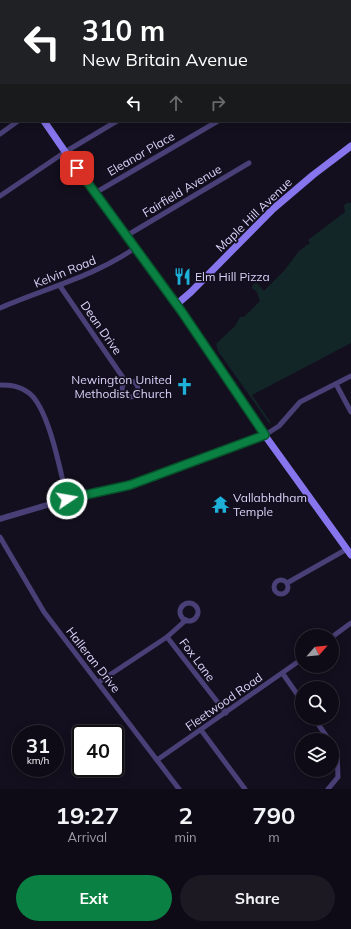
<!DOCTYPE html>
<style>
:root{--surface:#0e0b16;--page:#1c1923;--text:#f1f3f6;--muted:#9b9ba1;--line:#2e2b35;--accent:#0b8043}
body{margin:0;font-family:Mulish,sans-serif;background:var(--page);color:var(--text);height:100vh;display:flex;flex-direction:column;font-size:15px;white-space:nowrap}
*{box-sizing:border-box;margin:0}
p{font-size:13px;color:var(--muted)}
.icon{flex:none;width:22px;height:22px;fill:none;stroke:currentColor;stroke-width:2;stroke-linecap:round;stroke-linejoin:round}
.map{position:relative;height:789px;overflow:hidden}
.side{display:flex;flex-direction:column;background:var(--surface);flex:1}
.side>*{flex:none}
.banner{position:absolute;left:0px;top:0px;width:351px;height:122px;box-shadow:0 2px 10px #0003,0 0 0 1px var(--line);background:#202124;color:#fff;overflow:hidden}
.needle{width:26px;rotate:63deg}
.fabs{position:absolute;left:295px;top:629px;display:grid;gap:8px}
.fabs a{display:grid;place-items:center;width:44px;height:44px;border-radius:50%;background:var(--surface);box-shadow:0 2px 10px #0003,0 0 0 1px var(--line);font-size:20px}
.speed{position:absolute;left:12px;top:725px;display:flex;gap:8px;font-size:20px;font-weight:700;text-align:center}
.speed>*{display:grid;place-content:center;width:52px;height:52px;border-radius:50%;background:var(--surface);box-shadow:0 2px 10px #0003,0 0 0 1px var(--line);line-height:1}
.speed small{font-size:10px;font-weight:400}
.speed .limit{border:2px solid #111;border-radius:6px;background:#fff;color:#111}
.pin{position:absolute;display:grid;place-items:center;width:34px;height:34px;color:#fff;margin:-17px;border-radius:8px;box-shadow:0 2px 6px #0006}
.me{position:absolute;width:44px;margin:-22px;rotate:78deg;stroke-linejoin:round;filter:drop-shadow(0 0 3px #0008)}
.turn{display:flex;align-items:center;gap:14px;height:84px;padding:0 16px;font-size:18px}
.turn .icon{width:52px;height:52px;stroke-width:2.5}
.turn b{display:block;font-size:28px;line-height:34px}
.lanes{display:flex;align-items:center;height:38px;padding:0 16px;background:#0003;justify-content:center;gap:20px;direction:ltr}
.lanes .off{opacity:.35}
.eta{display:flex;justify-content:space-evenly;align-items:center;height:68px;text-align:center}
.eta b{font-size:24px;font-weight:700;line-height:28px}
.button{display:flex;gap:8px;margin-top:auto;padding:8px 16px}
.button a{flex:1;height:46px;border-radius:24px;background:var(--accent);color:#fff;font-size:16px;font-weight:700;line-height:46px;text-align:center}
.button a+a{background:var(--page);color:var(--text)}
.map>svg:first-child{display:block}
</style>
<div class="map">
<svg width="351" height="789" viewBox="0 0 351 789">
<rect width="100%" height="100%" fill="#130f1e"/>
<g fill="#132627">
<polygon points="282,0 351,0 351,55 350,1 281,1"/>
<polygon points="347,203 351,203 351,343 252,395 271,423 269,423 218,351 216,344 235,326 240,317 244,317 260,301 257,292 252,288 253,284 257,283 264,291 284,271 299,251 310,243 308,240 345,212 344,205"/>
</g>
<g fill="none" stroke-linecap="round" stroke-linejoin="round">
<g stroke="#494077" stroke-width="5">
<polyline points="188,0 189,1"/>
<polyline points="12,1 13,0"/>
<polyline points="119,1 121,0"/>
<polyline points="219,1 220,0"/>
<polyline points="0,9 1,8"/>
<polyline points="0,134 18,121"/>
<polyline points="95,193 218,121"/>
<polyline points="0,196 65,152 117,121"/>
<polyline points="126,236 249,163"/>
<polyline points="60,286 126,382"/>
<path d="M0,308c46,-20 93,-31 135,-60"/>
<circle cx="130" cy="389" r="8"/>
<polyline points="336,384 351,412"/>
<path d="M0,385c11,0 20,1 29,8 20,15 32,81 38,106"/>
<polyline points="265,435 279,426 300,402 351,376"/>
<polyline points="0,537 44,612 179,789"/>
<circle cx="281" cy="587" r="7"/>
<polyline points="287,583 347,549"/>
<circle cx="189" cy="612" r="9"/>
<polyline points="167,637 226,713"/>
<polyline points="332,637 351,623"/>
<polyline points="283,674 302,701"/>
<polyline points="99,682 167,637 186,620"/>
<polyline points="314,718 329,740"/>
<polyline points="201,730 245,789"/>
<polyline points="157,760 302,659"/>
<polyline points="328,789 338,777 337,751 332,745"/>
</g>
<polyline stroke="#494077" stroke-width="6" points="0,519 67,499 130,485 265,435"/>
<g stroke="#8675ed" stroke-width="7">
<polyline points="0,58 1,59"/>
<polyline points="44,121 68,156 177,304 261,430 351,555"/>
<polyline points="177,304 191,292 273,209 313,175 351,146"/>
</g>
</g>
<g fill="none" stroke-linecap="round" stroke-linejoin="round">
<defs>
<polyline id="route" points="67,499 130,485 265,435 182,312 77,168"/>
</defs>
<use href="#route" stroke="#07532c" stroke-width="10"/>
<use href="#route" stroke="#0b8043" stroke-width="7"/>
</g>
<defs>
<symbol id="restaurant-bare" viewBox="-9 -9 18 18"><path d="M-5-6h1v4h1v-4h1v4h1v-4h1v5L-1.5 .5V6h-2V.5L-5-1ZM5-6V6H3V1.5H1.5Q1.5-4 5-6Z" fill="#1db1da" stroke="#130f1e" stroke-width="2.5" paint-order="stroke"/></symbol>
<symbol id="church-bare" viewBox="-9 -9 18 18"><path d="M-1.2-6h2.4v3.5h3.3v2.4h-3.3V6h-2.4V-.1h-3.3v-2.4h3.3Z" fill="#1db1da" stroke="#130f1e" stroke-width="2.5" paint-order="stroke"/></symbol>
<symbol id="temple-bare" viewBox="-9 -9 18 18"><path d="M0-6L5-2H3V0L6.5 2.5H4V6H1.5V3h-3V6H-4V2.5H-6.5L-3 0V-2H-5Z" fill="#1db1da" stroke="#130f1e" stroke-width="2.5" paint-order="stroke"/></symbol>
</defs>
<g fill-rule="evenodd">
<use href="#restaurant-bare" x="170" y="264" width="25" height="25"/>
<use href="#church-bare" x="172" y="374" width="25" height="25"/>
<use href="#temple-bare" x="208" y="492" width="25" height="25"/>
</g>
<g text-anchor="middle" stroke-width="3.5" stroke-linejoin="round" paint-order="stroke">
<g font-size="12" fill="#dbd2f9" stroke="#130f1e">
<text transform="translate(141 154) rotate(-30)" y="4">Eleanor Place</text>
<text transform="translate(182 191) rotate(-31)" y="4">Fairfield Avenue</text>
<text transform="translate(254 215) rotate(-44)" y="4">Maple Hill Avenue</text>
<text transform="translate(65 272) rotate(-22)" y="4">Kelvin Road</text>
<text transform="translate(101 328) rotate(55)" y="4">Dean Drive</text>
<text transform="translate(93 660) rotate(52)" y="4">Halleran Drive</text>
<text transform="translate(197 660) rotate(53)" y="4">Fox Lane</text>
<text transform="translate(224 702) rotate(-35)" y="4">Fleetwood Road</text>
</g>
<g font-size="12" fill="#dbd2f9" stroke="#130f1e" text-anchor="start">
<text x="195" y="281">Elm Hill Pizza</text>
<text x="172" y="384" text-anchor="end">Newington United<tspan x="172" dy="14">Methodist Church</tspan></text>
<text x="233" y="502">Vallabhdham<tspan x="233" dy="14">Temple</tspan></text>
</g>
</g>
</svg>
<div class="fabs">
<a><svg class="needle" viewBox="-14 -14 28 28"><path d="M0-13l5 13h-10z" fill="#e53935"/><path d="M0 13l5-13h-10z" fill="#9b9ba1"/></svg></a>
<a><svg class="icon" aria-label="search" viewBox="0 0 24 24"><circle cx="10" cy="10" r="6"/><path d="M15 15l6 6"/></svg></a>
<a><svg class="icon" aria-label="layers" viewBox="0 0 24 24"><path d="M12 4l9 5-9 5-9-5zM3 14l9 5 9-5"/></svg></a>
</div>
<div class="speed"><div>31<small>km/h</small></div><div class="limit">40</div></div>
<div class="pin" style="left:77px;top:168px;background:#d93025"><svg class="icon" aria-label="arrive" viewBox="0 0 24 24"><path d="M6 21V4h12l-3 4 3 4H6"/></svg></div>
<svg class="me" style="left:67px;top:499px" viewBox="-20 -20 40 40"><circle r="17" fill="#0b8043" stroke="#fff" stroke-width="3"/><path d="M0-11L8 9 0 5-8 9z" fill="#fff"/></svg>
<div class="banner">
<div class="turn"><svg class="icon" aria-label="left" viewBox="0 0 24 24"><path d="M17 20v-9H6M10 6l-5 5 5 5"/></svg><div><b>310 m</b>New Britain Avenue</div></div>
<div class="lanes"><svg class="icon" aria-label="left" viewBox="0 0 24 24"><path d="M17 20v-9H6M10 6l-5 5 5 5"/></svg><svg class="icon off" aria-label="ahead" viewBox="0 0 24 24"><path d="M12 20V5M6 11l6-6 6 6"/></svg><svg class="icon off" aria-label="right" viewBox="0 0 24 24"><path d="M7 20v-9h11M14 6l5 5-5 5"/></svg></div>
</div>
</div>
<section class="side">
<div class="eta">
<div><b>19:27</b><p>Arrival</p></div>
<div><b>2</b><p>min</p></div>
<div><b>790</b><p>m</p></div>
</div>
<div class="button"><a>Exit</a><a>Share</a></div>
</section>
